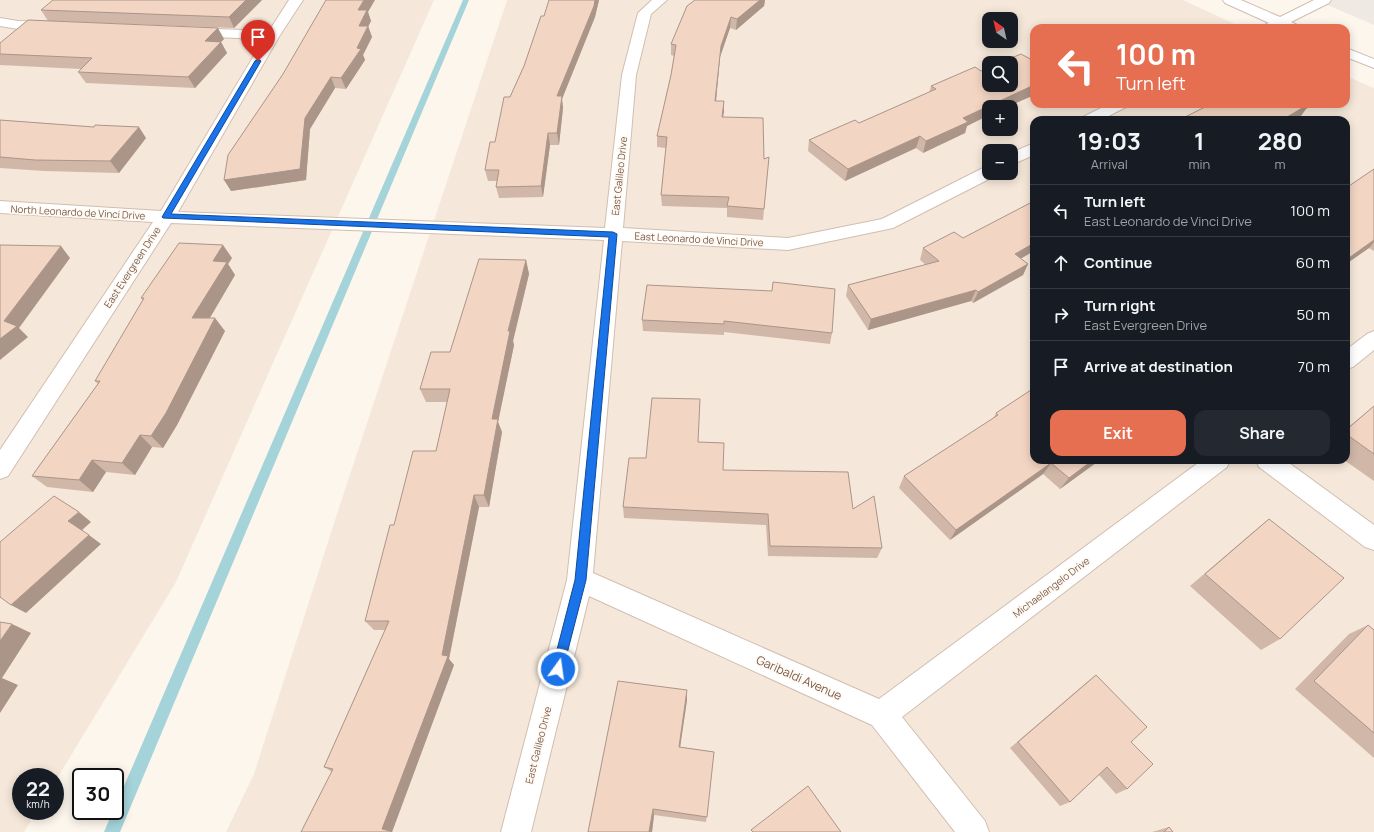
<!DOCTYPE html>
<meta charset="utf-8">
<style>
:root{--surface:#171b24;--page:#242831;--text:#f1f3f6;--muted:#9ea1a6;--line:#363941;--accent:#e76f51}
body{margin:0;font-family:Manrope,sans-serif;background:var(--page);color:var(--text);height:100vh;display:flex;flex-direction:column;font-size:15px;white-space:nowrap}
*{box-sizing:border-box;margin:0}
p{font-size:13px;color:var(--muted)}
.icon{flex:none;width:22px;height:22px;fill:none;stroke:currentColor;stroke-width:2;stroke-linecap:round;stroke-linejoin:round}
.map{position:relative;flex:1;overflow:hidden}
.details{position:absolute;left:1030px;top:116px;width:320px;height:348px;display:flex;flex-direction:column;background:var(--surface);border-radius:12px;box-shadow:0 2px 10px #0003}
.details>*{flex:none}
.top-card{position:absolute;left:1030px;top:24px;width:320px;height:84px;border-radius:12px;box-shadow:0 2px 10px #0003;background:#e76f51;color:#fff;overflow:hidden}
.needle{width:26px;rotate:326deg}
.tools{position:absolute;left:982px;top:12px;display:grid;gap:8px}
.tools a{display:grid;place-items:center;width:36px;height:36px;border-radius:8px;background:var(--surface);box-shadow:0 2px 10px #0003;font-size:20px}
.speed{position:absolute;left:12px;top:768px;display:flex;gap:8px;font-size:20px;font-weight:700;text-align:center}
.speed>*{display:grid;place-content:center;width:52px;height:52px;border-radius:50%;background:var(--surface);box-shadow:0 2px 10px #0003;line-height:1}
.speed small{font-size:10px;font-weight:400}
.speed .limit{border:2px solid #111;border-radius:6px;background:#fff;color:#111}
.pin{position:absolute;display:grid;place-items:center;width:34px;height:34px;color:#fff;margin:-41px -17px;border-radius:50% 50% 50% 0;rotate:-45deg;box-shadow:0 0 4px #0007}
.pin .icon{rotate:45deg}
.me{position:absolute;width:44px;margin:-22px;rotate:14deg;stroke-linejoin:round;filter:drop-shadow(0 0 3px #0008)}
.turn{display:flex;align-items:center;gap:14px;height:84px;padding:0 20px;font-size:18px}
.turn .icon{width:52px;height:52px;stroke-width:2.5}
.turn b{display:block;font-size:28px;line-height:34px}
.eta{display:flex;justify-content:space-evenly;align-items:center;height:68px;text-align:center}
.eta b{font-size:24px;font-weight:700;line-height:28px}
.action{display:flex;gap:8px;margin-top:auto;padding:8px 20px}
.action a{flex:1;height:46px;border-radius:12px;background:var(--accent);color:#fff;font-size:16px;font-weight:700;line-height:46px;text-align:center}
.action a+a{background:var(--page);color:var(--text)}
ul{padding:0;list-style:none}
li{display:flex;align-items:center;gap:12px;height:52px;padding:0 20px;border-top:1px solid var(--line)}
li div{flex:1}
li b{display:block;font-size:15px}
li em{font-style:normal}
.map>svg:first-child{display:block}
</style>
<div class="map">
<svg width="1374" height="832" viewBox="0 0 1374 832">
<rect width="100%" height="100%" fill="#fdf6ec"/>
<g fill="#f5e8da" fill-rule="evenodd">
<polygon points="0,0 434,0 176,582 55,782 55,777 21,777 21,811 37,811 24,832 0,832"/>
<path d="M507,0h676l60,28h-209v76h312v-28l28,12v744h-1148l28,-58 81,-254zM989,19h22v22h-22zM989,63h22v22h-22zM989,107h22v22h-22zM1034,120h312v340h-312zM989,151h22v22h-22z"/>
</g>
<polygon fill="#efe9e4" points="1316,0 1374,0 1374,25"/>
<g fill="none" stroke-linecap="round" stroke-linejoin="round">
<polygon fill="#a5d3da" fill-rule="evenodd" points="463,0 469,0 120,832 104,832 113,811 115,811 115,807"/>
<defs>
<g id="minor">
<polygon points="289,0 303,0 280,35 178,212 605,228 622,75 638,13 652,0 667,0 651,14 636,75 623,228 788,238 882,219 983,168 989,167 989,173 997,173 995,176 893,228 788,250 622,241 593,573 879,699 1202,460 1230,460 1227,467 902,717 985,821 989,832 955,832 872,725 589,596 531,832 501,832 567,580 604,240 171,223 8,476 0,479 0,450 153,222 0,213 0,201 161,211 264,39 190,36 185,35 183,32 185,29 190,28 269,31"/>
<polygon points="1223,0 1241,0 1280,17 1314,0 1331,0 1329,3 1291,22 1297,25 1299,28 1265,28 1266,24 1269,23 1225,3"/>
<polygon points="0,18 18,21 52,22 57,23 59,26 57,29 52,30 18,29 0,26"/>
<polygon points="1346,48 1374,59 1374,68 1346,57"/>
<polygon points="1109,104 1129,104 1126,107 1101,120 1081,120 1083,117"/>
<polygon points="1034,143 1034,155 1011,165 1011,153"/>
<polygon points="1374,331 1374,350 1353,367 1346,369 1346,350 1367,334"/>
<polygon points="1256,460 1285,460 1374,525 1374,550 1365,547 1259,467"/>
</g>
</defs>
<use href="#minor" stroke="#d1beb0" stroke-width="2"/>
<use href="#minor" fill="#fff" fill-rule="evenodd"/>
</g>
<g fill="#d1b7a8">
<polygon points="262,0 234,28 48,21 41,10"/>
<polygon points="549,0 599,0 595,17 562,99 563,108 559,145 550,145 543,197 499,198 496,187 497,181 488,181 485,170 495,142 510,97 524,66 544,16"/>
<polygon points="695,0 765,0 764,6 736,30 730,28 720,57 716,101 724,101 723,117 764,159 769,157 763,220 727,217 727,208 662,206 661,195 666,148 657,147 657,136 671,75 674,56 671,55 671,44"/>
<polygon points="368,12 371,21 368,26 372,37 363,55 365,60 346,89 335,88 310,129 306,180 231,191"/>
<polygon points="224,39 221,42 227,53 195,88 86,83 78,72 81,69 0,65 0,43"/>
<polygon points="1034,61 1034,95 1007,107 989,107 989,115 967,126 965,133 923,153 916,148 845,181 808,151 809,140 859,123 929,93 931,86 981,71"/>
<polygon points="0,120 146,138 119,173 44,171 0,168"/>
<polygon points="1374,169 1374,251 1369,248 1346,264 1346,188"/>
<polygon points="963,238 1021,259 1028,264 1023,275 973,303 971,301 868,330 846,296 848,285 926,265 920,260 923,248"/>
<polygon points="232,258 228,264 235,275 210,318 225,331 177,425 163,448 152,447 135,475 106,472 93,492 47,487 32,476 98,384 95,381 143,301 141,298"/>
<polygon points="526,260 529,274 513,341 514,345 498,422 502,432 489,507 479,507 449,659 454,665 392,832 301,832 332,772 324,767 385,630 374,630 365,621 394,525 436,451 447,402 426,402 420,389 450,352"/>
<polygon points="647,285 832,333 830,344 724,332 724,335 643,331 642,320"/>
<polygon points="1374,406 1374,481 1344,460 1346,460 1346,429"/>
<polygon points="996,413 1100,460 1060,489 1043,474 950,540 899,488 904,476 993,419"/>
<polygon points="698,442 723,470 853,509 882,548 877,558 768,556 766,525 624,518 623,507 646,458"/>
<polygon points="1269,519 1280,639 1261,650 1190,586 1253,532"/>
<polygon points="1368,625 1374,630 1374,758 1295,689 1349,634"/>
<polygon points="1096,675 1131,742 1127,789 1116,794 1099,775 1070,802 1060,806 1010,748 1087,682"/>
<polygon points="687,690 687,700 680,747 714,752 706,822 654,815 652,832 588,832"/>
<polygon points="1169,827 1173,832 1152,832"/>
</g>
<g fill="#aa9588">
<polygon points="246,0 262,0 234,28 229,17"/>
<polygon points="364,0 375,0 368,12 371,21 363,37 359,26 358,10"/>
<polygon points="595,0 599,0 595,17 562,99 563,108 559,145 557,133 557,96"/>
<polygon points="755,0 765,0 764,6 736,30 737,19"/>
<polygon points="731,17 730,28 720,57 715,112 715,101 721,46"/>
<polygon points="368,26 372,37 363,55 365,60 346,89 341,78"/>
<polygon points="218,28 224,39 211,52 205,41"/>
<polygon points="221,42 227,53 195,88 188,77"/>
<polygon points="331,77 335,88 310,129 306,180 231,191 224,180 305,118"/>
<polygon points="1034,85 1034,95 1007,107 989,107 989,115 967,126 965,133 923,153 926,141 963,118"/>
<polygon points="724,101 724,112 721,128 722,117"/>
<polygon points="1305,104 1315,104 1306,109 1301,116 1294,120 1282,120"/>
<polygon points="139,127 146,138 119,173 110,161"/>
<polygon points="548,133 550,145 543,197 541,186"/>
<polygon points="920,136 916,148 845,181 848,169"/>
<polygon points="1374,240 1374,242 1369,248 1346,264 1346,260"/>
<polygon points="1034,243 1034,251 1010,265 1015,254"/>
<polygon points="223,245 232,258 228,264 235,275 202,331 192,318 213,261"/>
<polygon points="61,246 70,258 19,328 28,337 0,360 0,339 4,321"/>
<polygon points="526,260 529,274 513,341 514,345 498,422 502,432 489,507 484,495 492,419 508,331"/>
<polygon points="1028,264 1023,275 973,303 978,292"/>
<polygon points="976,290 971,301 868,330 871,319"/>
<polygon points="215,318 225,331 177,425 163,448 151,436"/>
<polygon points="140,435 152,447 135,475 122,463"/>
<polygon points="92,460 106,472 93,492 79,480"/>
<polygon points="1093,460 1100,460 1060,489 1069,478"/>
<polygon points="1051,463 1043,474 950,540 956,530"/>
<polygon points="474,495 479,507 449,659 454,665 392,832 389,832 382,829 442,655"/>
<polygon points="79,512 91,522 81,531 68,521"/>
<polygon points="89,535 101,544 26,613 11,605"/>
<polygon points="12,624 31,633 2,678 18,685 0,713 0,641"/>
<polygon points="687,690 687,700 679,755 679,747"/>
<polygon points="653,809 654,815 652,832 649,832"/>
</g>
<g fill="#f3d5c3" stroke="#aa9588">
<polygon points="53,0 246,0 229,17 41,10"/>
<polygon points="326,0 364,0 358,10 367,10 359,26 368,26 357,48 361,49 341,78 331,77 305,118 300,169 224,180 228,155 283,74"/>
<polygon points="549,0 595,0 594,6 557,96 562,96 557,133 548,133 541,186 496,187 499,170 485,170 490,142 495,142 504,97 510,97 524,66 541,16 544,16"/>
<polygon points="695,0 760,0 737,19 731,17 721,46 715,101 724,101 722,117 763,118 764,159 769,157 764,209 727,206 729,197 661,195 667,137 657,136 671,75 676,45 671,44 687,6"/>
<polygon points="28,20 218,28 205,41 221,42 188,77 78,72 92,58 0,54 0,43"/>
<polygon points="1021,54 1034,61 1034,85 963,118 968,122 926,141 920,136 848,169 809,140 855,120 859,123 936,89 931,86 975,67 981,71 989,67 989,85 1011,85 1011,63 999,63"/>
<polygon points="1211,104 1214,105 1217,104 1309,104 1282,120 1179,120"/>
<polygon points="0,120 94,127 95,125 139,127 110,161 35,160 0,157"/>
<polygon points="1374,169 1374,240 1346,260 1346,188"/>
<polygon points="1034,201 1034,243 1015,254 1028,264 978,292 976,290 871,319 848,285 939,261 923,248 954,232 963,238"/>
<polygon points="179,243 223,245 213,261 227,262 192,318 215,318 166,413 151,436 140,435 122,463 92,460 79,480 32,476 100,381 95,381 144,298 141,298"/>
<polygon points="0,245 61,246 4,321 17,326 0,339"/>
<polygon points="479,259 526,260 508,331 510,331 492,419 498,419 484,495 474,495 442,655 448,656 382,829 390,831 390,832 301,832 333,769 324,767 389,621 365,621 390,525 394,525 413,451 436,451 450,389 420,389 431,352 450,352"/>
<polygon points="773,282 835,289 832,333 724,321 724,324 642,320 647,285 772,291"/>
<polygon points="1034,388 1034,460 1093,460 1069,478 1051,463 956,530 904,476 998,415 996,413"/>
<polygon points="652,398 700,399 698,442 724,443 723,470 848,472 853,509 874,496 882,548 770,546 768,514 623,507 629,458 646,458"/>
<polygon points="1374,406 1374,454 1346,434 1346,430"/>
<polygon points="54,496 79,512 68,521 89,535 11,605 0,597 0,542"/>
<polygon points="1269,519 1344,578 1280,639 1205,574"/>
<polygon points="0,622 12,624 0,641"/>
<polygon points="1368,625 1374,630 1374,733 1314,681"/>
<polygon points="1096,675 1147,727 1131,742 1153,764 1127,789 1107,767 1070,802 1018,742"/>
<polygon points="618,681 687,690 679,747 714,752 707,817 653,809 649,832 588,832"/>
<polygon points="808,786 841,832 753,832 751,830"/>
<polygon points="1169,827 1173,832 1164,832"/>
</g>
<polygon fill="#1a73e8" stroke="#114b97" points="258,59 261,61 171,214 613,232 617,234 586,580 562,673 558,675 554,673 552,669 575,580 609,237 163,218 162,217 255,61"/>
<g text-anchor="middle" stroke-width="3.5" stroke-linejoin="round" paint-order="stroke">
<g font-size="10" fill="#7a5c4d" stroke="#fffaf3">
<text transform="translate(619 176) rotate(-84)" y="4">East Galileo Drive</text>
<text transform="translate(78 212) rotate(3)" y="4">North Leonardo de Vinci Drive</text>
<text transform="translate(699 239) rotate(3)" y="4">East Leonardo de Vinci Drive</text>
<text transform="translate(132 267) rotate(-57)" y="4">East Evergreen Drive</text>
<text transform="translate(1051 587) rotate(-37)" y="4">Michaelangelo Drive</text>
<text transform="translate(538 745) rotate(-76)" y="4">East Galileo Drive</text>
</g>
<g font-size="12" fill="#7a5c4d" stroke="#fffaf3">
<text transform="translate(799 678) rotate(24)" y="4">Garibaldi Avenue</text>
</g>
</g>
</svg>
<div class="tools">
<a><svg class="needle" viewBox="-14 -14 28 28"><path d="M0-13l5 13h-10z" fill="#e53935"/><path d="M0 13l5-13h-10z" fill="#9ea1a6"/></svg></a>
<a><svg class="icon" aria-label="search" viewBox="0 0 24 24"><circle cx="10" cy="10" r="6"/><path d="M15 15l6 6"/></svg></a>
<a>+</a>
<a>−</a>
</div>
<div class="speed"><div>22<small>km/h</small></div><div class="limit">30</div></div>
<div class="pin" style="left:258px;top:61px;background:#d93025"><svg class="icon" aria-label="arrive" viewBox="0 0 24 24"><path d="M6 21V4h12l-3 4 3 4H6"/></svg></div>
<svg class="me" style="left:558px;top:669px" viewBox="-20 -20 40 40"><circle r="17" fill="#1a73e8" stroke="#fff" stroke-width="3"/><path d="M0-11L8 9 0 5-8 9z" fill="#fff"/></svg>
<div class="top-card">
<div class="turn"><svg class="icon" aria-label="left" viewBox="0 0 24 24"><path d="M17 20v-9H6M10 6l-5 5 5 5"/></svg><div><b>100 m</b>Turn left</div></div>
</div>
<section class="details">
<div class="eta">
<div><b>19:03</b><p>Arrival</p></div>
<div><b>1</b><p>min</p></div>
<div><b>280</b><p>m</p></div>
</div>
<ul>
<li><svg class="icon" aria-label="left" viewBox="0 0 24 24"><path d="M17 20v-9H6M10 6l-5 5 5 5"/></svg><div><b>Turn left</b><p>East Leonardo de Vinci Drive</p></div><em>100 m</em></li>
<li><svg class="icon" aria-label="ahead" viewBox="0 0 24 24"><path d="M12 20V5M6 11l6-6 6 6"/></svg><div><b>Continue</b></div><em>60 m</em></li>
<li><svg class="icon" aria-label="right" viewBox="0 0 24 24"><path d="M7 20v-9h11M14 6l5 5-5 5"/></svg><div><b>Turn right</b><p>East Evergreen Drive</p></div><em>50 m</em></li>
<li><svg class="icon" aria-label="arrive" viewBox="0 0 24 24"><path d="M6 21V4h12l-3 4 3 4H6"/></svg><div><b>Arrive at destination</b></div><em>70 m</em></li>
</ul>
<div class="action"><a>Exit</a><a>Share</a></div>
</section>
</div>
